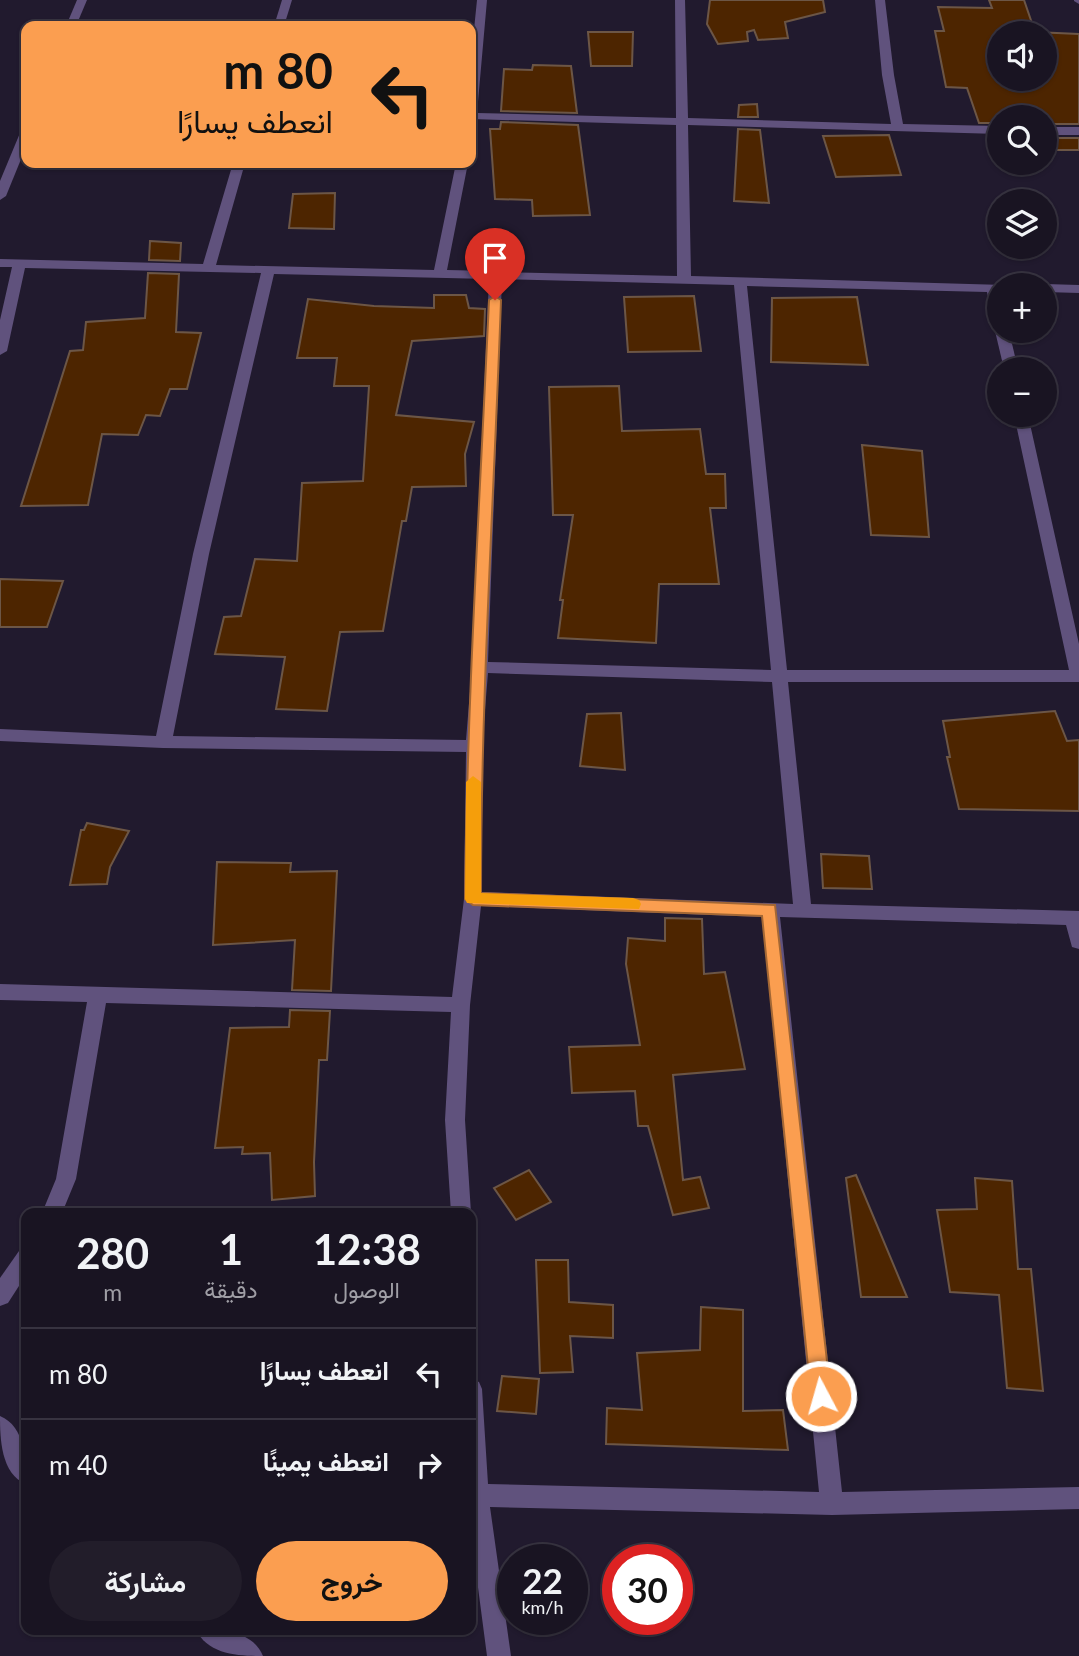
<!DOCTYPE html>
<html lang="ar">
<meta charset="utf-8">
<style>
:root{--surface:#191422;--page:#221d2a;--text:#f1f3f6;--muted:#9f9ea5;--line:#373340;--accent:#fb9e50}
body{margin:0;font-family:Lato,Vazirmatn,sans-serif;background:var(--page);color:var(--text);direction:rtl;height:100vh;display:flex;flex-direction:column;font-size:26px;white-space:nowrap}
*{box-sizing:border-box;margin:0}
p{font-size:23px;color:var(--muted)}
.icon{flex:none;width:38px;height:38px;fill:none;stroke:currentColor;stroke-width:2;stroke-linecap:round;stroke-linejoin:round}
.map{position:relative;flex:1;overflow:hidden;direction:ltr}
.panel{position:absolute;left:21px;top:1208px;width:455px;height:427px;display:flex;flex-direction:column;background:var(--surface);border-radius:14px;box-shadow:0 2px 5px #0004,0 0 0 2px var(--line);direction:rtl}
.panel>*{flex:none}
.hud{position:absolute;left:21px;top:21px;width:455px;height:147px;border-radius:14px;box-shadow:0 2px 5px #0004,0 0 0 2px var(--line);direction:rtl;background:#fb9e50;color:#111;overflow:hidden}
.tools{position:absolute;left:987px;top:21px;display:grid;gap:14px}
.tools a{display:grid;place-items:center;width:70px;height:70px;border-radius:50%;background:var(--surface);box-shadow:0 2px 5px #0004,0 0 0 2px var(--line);font-size:35px}
.speed{position:absolute;left:497px;top:1544px;display:flex;gap:14px;font-size:35px;font-weight:700;text-align:center}
.speed>*{display:grid;place-content:center;width:91px;height:91px;border-radius:50%;background:var(--surface);box-shadow:0 2px 5px #0004,0 0 0 2px var(--line);line-height:1}
.speed small{font-size:18px;font-weight:400}
.speed .limit{border:10px solid #d22;background:#fff;color:#111}
.pin{position:absolute;display:grid;place-items:center;width:60px;height:60px;color:#fff;margin:-72px -30px;border-radius:50% 50% 50% 0;rotate:-45deg;box-shadow:0 0 7px #0007}
.pin .icon{rotate:45deg}
.me{position:absolute;width:77px;margin:-38px;rotate:354deg;stroke-linejoin:round;filter:drop-shadow(0 0 5px #0008)}
.turn{display:flex;align-items:center;gap:24px;height:147px;padding:0 28px;font-size:32px}
.turn .icon{width:91px;height:91px;stroke-width:2.5}
.turn b{display:block;font-size:49px;line-height:60px}
.eta{display:flex;justify-content:space-evenly;align-items:center;height:119px;text-align:center}
.eta b{font-size:42px;font-weight:700;line-height:49px}
.action{display:flex;gap:14px;margin-top:auto;padding:14px 28px}
.action a{flex:1;height:80px;border-radius:42px;background:var(--accent);color:#111;font-size:28px;font-weight:700;line-height:80px;text-align:center}
.action a+a{background:var(--page);color:var(--text)}
ul{padding:0;list-style:none}
li{display:flex;align-items:center;gap:21px;height:91px;padding:0 28px;border-top:2px solid var(--line)}
li div{flex:1}
li b{display:block;font-size:26px}
li em{font-style:normal}
.map>svg:first-child{display:block}
</style>
<div class="map">
<svg width="1079" height="1656" viewBox="0 0 1079 1656">
<rect width="100%" height="100%" fill="#211a2e"/>
<g fill="#4d2500" stroke="#6c5646" stroke-width="2" fill-rule="evenodd">
<polygon points="710,0 823,0 825,12 785,22 788,38 758,40 754,30 747,32 748,41 718,44 707,24"/>
<path d="M989,0h35l11,32 44,2v90h-34v-7h-46v6h-20l-12,-35 -21,-1 -11,-56h9l-6,-24 54,1zM999,33h46v46h-46z"/>
<polygon points="588,32 633,32 632,66 591,66"/>
<polygon points="533,65 571,66 577,113 501,111 504,69 532,70"/>
<polygon points="757,104 758,117 738,117 739,105"/>
<polygon points="501,122 578,125 590,215 533,216 532,200 495,199 490,129 500,129"/>
<polygon points="738,129 760,130 769,203 734,201"/>
<polygon points="889,135 901,175 836,177 823,136"/>
<rect x="1045" y="138" width="34" height="12"/>
<polygon points="335,193 334,229 289,228 293,194"/>
<polygon points="150,241 181,243 180,261 149,260"/>
<polygon points="148,273 179,274 176,332 201,333 187,389 170,389 160,416 146,415 138,435 102,434 88,505 21,506 70,351 83,350 86,322 145,318"/>
<polygon points="434,295 466,295 469,308 485,309 484,336 412,341 396,415 474,422 465,454 466,486 412,487 406,521 402,521 383,631 340,632 327,711 276,709 285,657 215,654 224,617 241,616 255,559 297,561 302,483 363,481 369,386 334,386 337,358 297,358 308,299 374,306 434,308"/>
<polygon points="694,296 701,351 628,352 624,297"/>
<polygon points="857,297 868,365 771,362 772,298"/>
<polygon points="619,386 622,431 700,429 706,474 725,474 726,508 710,508 719,584 659,584 656,643 558,638 563,600 560,600 573,515 553,515 549,387"/>
<polygon points="862,445 922,451 929,537 871,535"/>
<polygon points="0,579 63,581 47,627 0,627"/>
<polygon points="1055,711 1067,741 1079,740 1079,811 959,809 947,757 950,757 943,721"/>
<polygon points="621,713 625,770 580,766 587,714"/>
<polygon points="87,823 129,831 110,867 107,884 70,885 81,830 84,830"/>
<polygon points="821,854 869,856 872,889 823,888"/>
<polygon points="217,862 291,863 290,872 337,871 331,991 292,990 295,940 213,945"/>
<polygon points="665,918 702,919 704,974 725,972 745,1069 673,1075 683,1180 700,1177 709,1208 673,1215 648,1126 638,1126 635,1091 572,1093 569,1047 640,1045 626,964 628,938 665,941"/>
<polygon points="290,1010 330,1011 327,1060 319,1060 314,1162 315,1196 272,1200 270,1153 242,1154 243,1147 215,1148 230,1028 289,1027"/>
<polygon points="529,1170 551,1202 516,1220 494,1188"/>
<polygon points="856,1175 907,1297 861,1297 846,1178"/>
<polygon points="975,1178 1012,1181 1018,1269 1031,1269 1043,1391 1007,1388 999,1295 950,1292 937,1210 977,1209"/>
<polygon points="536,1260 568,1260 569,1302 613,1305 613,1338 570,1336 573,1372 540,1373"/>
<polygon points="701,1307 743,1310 743,1411 783,1410 788,1450 606,1444 607,1408 642,1410 637,1353 700,1350"/>
<polygon points="502,1376 539,1379 536,1414 497,1411"/>
</g>
<g fill="none" stroke-linecap="round" stroke-linejoin="round">
<g fill="#60527d" fill-rule="evenodd">
<polygon points="77,0 87,0 76,26 66,26"/>
<polygon points="282,0 292,0 284,26 274,26"/>
<path d="M477,0h10l-10,113 199,5 -1,-118h10l3,118 203,6 -9,-49 -7,-75h10l9,75 9,49 96,2v8l-311,-9 3,151 313,9h-5v36l-7,-4 -5,-25 -240,-6 40,384h282l-55,-255h14l51,229v38h-291l23,222 268,7v38l-7,-2 -6,-22 -286,-8 62,575 237,-5v22l-247,6 -342,-8 21,149h-24l-16,-122v-155l8,3 3,7 6,95 331,8 -57,-575 -281,-11 -11,99 -5,115 6,93v1l-20,-1 -6,-93 6,-108 -345,-9 -30,176 -14,34h-20l14,-34 31,-177 -87,-2v-16l452,13 12,-98 2,-147 -303,-4 -163,-7v-12l156,7 37,-182 68,-281 -236,-5 -18,83 -7,4v-35l12,-53h-12v-8l203,5 30,-101h12l-29,102 218,5 22,-107h12l-21,107 44,1 5,-2 6,3 175,4 -1,-151 -205,-6v-60zM274,274l215,5 -17,388 -6,73 -293,-4 36,-182zM502,279l232,6 37,385 -283,-8zM488,673l284,9 21,222 -311,-12v-146z"/>
<polygon points="1079,0 1079,4 1074,1 1074,0"/>
<rect x="1045" y="127" width="34" height="8"/>
<polygon points="26,129 26,147 6,196 0,200 0,181 20,133"/>
<polygon points="1045,284 1079,285 1079,293 1045,292 1045,285 1040,285"/>
<polygon points="997,328 1009,331 1018,369 1004,369 995,331"/>
<polygon points="26,1249 26,1275 8,1303 0,1306 0,1278 19,1251"/>
<path d="M0,1416c25,10 27,46 26,68 -25,-10 -26,-45 -26,-68z"/>
<path d="M196,1629c24,0 56,1 67,27 -24,0 -56,-1 -67,-27z"/>
</g>
</g>
<path fill="#fb9e50" stroke="#a36734" stroke-width="2" d="M495,296l6,4c-7,197 -20,395 -20,593l294,12 56,491 -3,7 -7,2 -7,-2 -3,-7 -49,-480 -289,-11 -8,-6c2,-200 15,-400 24,-599z"/>
<polygon fill="#f59e0b" points="473,776 481,782 481,893 633,898 639,900 641,904 639,909 467,903 465,899 466,782"/>
</svg>
<div class="tools">
<a><svg class="icon" aria-label="sound" viewBox="0 0 24 24"><path d="M4 9h4l5-4v14l-5-4H4zM17 9q2 3 0 6"/></svg></a>
<a><svg class="icon" aria-label="search" viewBox="0 0 24 24"><circle cx="10" cy="10" r="6"/><path d="M15 15l6 6"/></svg></a>
<a><svg class="icon" aria-label="layers" viewBox="0 0 24 24"><path d="M12 4l9 5-9 5-9-5zM3 14l9 5 9-5"/></svg></a>
<a>+</a>
<a>−</a>
</div>
<div class="speed"><div>22<small>km/h</small></div><div class="limit">30</div></div>
<div class="pin" style="left:495px;top:300px;background:#d93025"><svg class="icon" aria-label="arrive" viewBox="0 0 24 24"><path d="M6 21V4h12l-3 4 3 4H6"/></svg></div>
<svg class="me" style="left:821px;top:1396px" viewBox="-20 -20 40 40"><circle r="17" fill="#fb9e50" stroke="#fff" stroke-width="3"/><path d="M0-11L8 9 0 5-8 9z" fill="#fff"/></svg>
<div class="hud">
<div class="turn"><svg class="icon" aria-label="left" viewBox="0 0 24 24"><path d="M17 20v-9H6M10 6l-5 5 5 5"/></svg><div><b>80 m</b>انعطف يسارًا</div></div>
</div>
<section class="panel">
<div class="eta">
<div><b>12:38</b><p>الوصول</p></div>
<div><b>1</b><p>دقيقة</p></div>
<div><b>280</b><p>m</p></div>
</div>
<ul>
<li><svg class="icon" aria-label="left" viewBox="0 0 24 24"><path d="M17 20v-9H6M10 6l-5 5 5 5"/></svg><div><b>انعطف يسارًا</b></div><em>80 m</em></li>
<li><svg class="icon" aria-label="right" viewBox="0 0 24 24"><path d="M7 20v-9h11M14 6l5 5-5 5"/></svg><div><b>انعطف يمينًا</b></div><em>40 m</em></li>
</ul>
<div class="action"><a>خروج</a><a>مشاركة</a></div>
</section>
</div>
